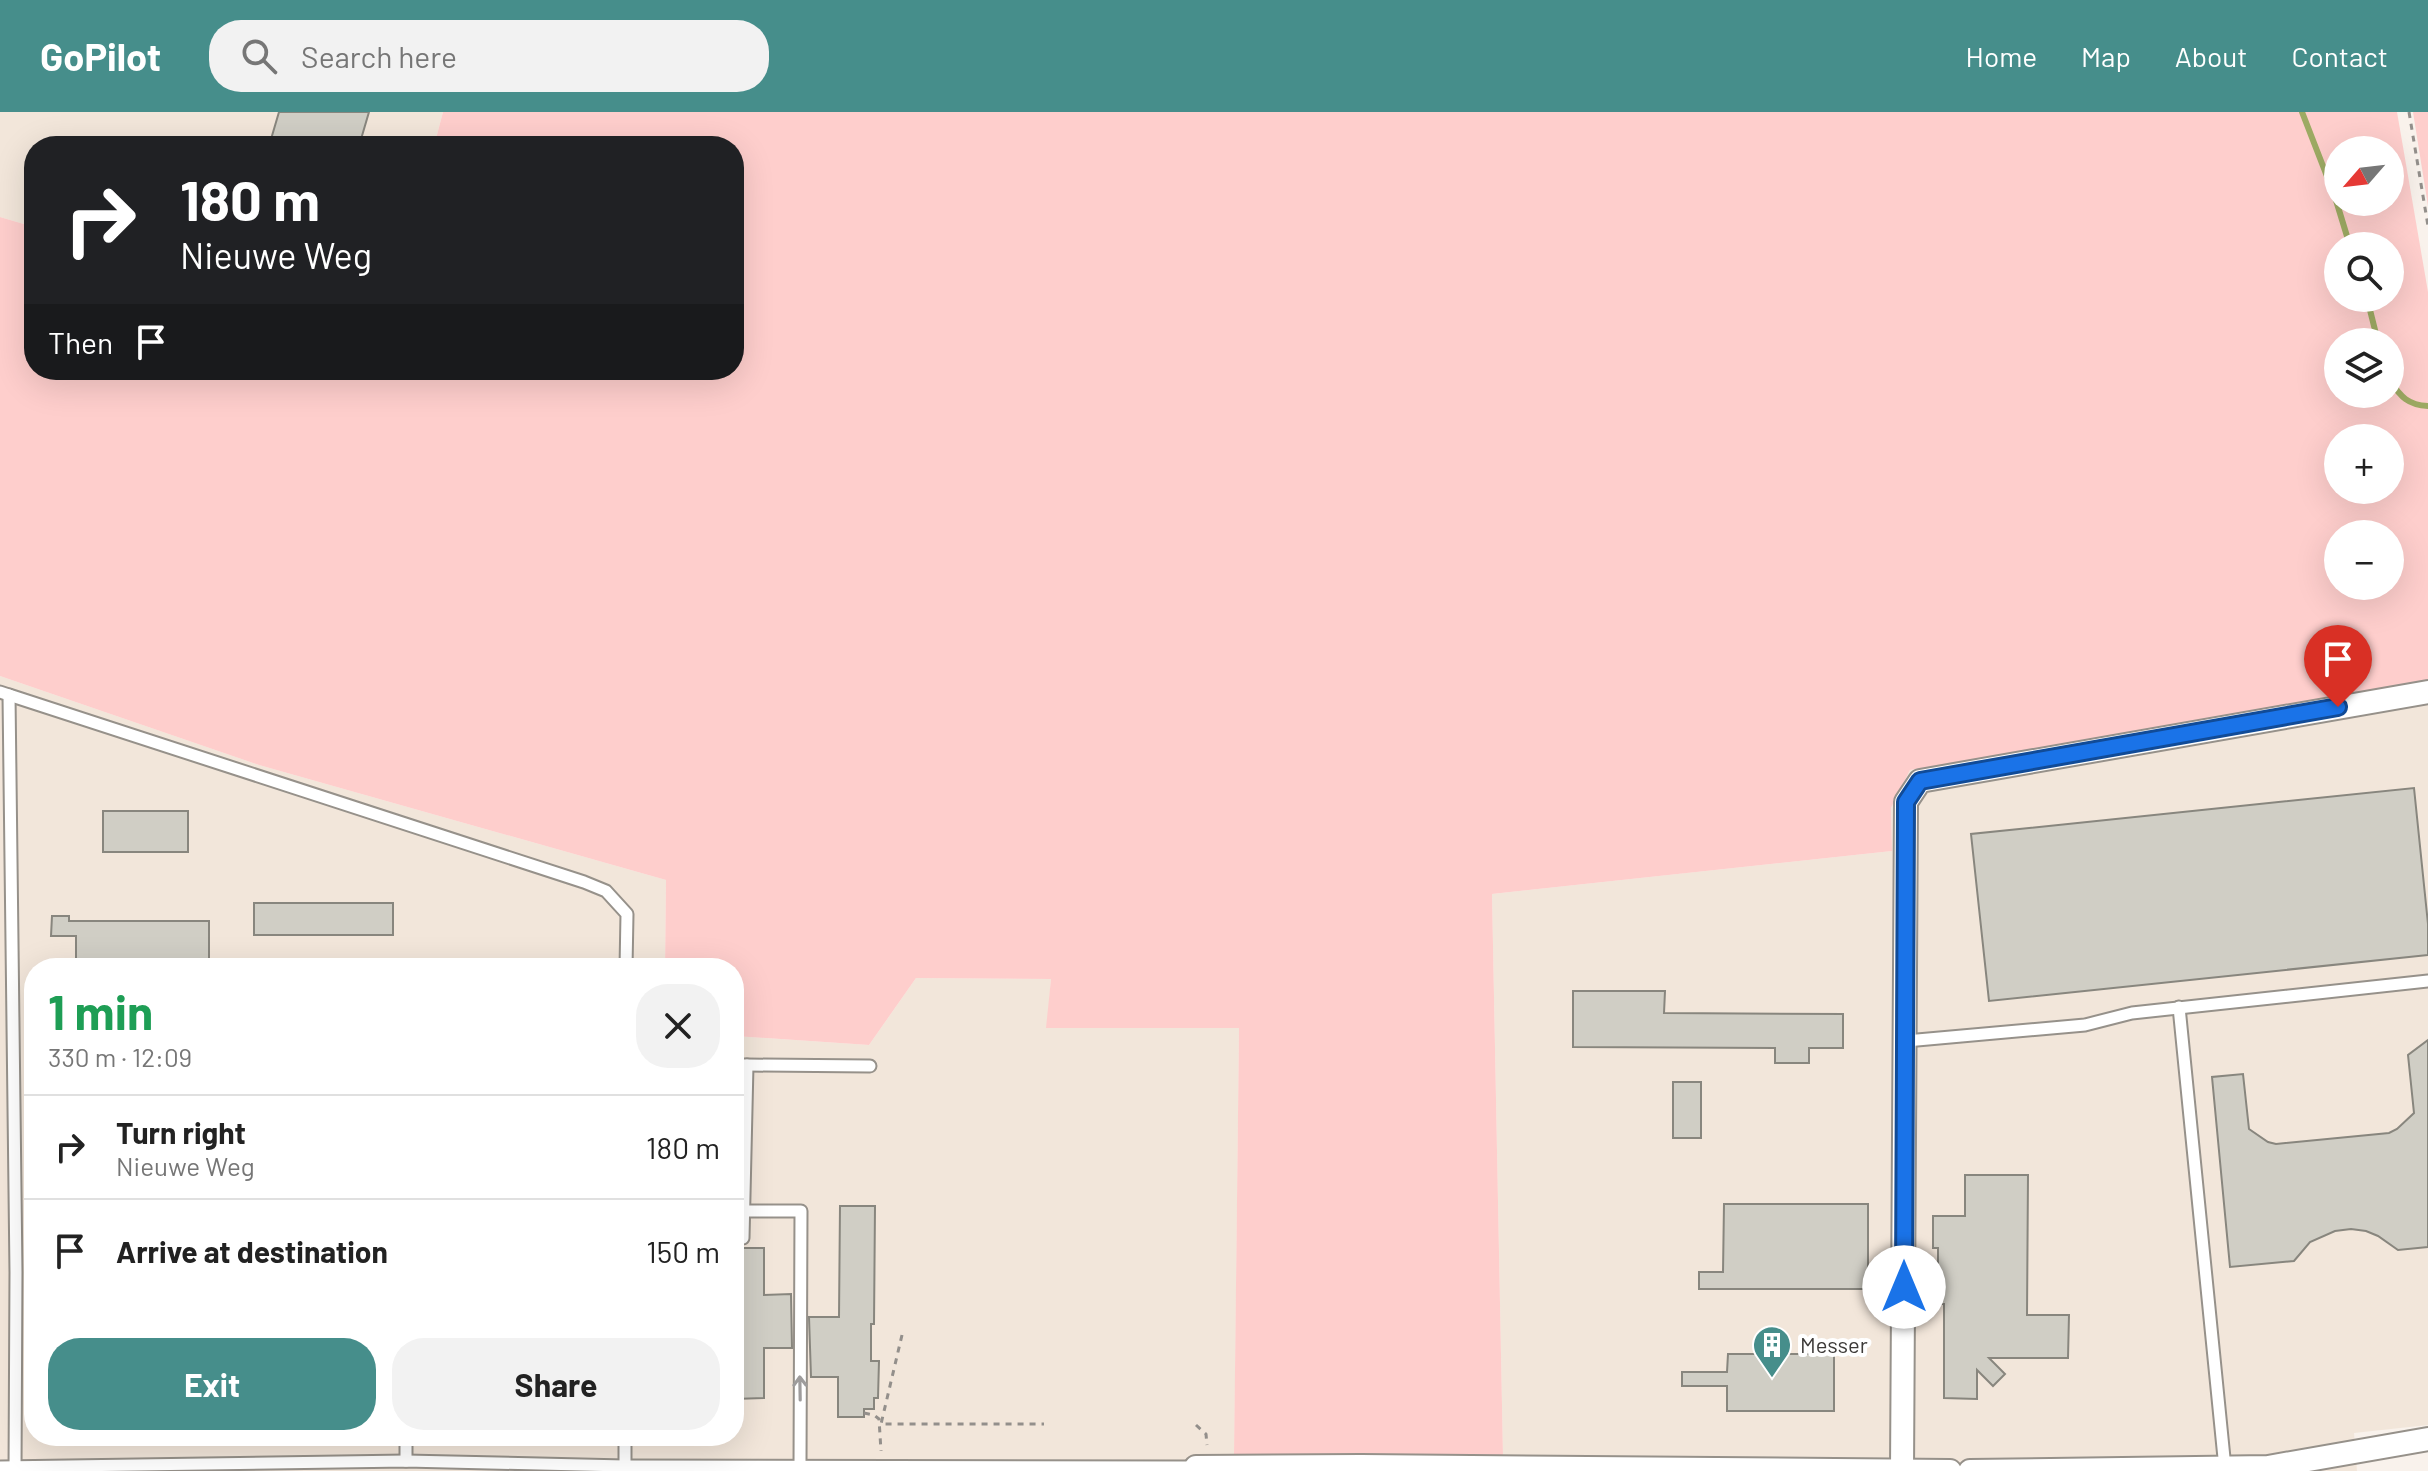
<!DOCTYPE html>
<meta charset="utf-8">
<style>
:root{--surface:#fff;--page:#f2f2f2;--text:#222;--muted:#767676;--line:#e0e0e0;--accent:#468e8b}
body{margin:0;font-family:Barlow,sans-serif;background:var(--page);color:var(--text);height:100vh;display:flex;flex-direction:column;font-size:30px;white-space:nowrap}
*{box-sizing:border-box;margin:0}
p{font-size:26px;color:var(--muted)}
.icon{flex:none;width:44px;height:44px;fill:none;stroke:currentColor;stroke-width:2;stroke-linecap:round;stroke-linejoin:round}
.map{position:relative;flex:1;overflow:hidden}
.sheet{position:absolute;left:24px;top:846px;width:720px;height:488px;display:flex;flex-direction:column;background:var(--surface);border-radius:32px;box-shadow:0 8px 32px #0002}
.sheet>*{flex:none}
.hud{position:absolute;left:24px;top:24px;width:720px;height:244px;border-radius:32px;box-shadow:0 8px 32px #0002;background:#202124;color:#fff;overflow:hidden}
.needle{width:52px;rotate:242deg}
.tools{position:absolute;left:2324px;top:24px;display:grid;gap:16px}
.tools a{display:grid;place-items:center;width:80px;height:80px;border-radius:50%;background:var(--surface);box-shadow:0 8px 32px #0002;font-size:40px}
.pin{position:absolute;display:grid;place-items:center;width:68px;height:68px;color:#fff;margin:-82px -34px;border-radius:50% 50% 50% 0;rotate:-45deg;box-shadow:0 0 8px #0007}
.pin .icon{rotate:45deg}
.me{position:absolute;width:88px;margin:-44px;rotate:0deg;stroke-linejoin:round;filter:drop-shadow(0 0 6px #0008)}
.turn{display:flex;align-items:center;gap:28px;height:168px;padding:0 24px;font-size:36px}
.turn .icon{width:104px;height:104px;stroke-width:2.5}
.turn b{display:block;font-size:56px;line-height:68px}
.then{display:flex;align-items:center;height:76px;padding:0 24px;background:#0003;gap:16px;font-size:30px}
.round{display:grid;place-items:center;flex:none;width:84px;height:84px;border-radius:32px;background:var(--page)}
.head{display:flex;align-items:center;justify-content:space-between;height:136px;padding:0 24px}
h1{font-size:48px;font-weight:700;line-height:60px;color:#1e9e55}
.button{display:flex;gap:16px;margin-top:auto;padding:16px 24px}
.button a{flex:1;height:92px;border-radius:32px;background:var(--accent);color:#fff;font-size:32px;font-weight:700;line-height:92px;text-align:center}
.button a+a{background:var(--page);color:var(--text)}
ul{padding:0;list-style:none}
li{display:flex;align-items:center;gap:24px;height:104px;padding:0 24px;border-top:2px solid var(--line)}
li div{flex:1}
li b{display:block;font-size:30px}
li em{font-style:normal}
header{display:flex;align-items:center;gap:48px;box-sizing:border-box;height:112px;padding:0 40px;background:var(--accent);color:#fff}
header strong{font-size:38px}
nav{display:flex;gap:44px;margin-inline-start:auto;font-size:28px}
.search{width:560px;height:72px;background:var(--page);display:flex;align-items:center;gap:20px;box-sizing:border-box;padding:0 28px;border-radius:32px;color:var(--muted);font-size:30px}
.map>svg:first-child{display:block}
</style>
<header>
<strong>GoPilot</strong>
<div class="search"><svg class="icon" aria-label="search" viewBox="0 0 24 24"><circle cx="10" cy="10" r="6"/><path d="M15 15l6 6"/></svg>Search here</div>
<nav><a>Home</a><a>Map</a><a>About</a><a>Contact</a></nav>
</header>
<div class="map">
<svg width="2428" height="1359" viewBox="0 0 2428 1359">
<rect width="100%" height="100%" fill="#f9f2ec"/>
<g fill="#f2e6da">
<polygon points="0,0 443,0 434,34 34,34 34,115 0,105"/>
<polygon points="0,564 259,653 666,768 665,856 34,856 34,1324 734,1324 734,924 869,933 916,866 1051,867 1047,916 1239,916 1234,1359 0,1359"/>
<polygon points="2428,572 2428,1313 2354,1321 2357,1359 1489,1359 1503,1344 1492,782 1892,739 1891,696 1910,658"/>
</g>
<g fill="#fececc" fill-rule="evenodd">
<path d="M443,0h1954l31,180v392l-518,86 -19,38 1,43 -400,43 11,562 -269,-1 5,-427h-193l5,-49 -135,-1 -47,67 -135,-9v-68h-69l1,-88 -407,-115 -259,-89v-459l34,10v143h700v-224h-300zM2338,38h52v52h-52zM2338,134h52v52h-52zM2338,230h52v52h-52zM2338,326h52v52h-52zM2338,422h52v52h-52z"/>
<polygon points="2413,0 2428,0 2428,94"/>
</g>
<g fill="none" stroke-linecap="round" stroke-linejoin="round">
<g stroke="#9daa63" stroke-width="6">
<polyline points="2302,0 2335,85 2350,134"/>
<polyline points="2367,186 2378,230"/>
<path d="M2390,269c11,16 18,24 38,25"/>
</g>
</g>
<g fill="#d0cec5" stroke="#88867e" stroke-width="2">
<polygon points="279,0 369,0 359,34 269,34"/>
<polygon points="2414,676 2428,812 2428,843 1989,889 1971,722"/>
<rect x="103" y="699" width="85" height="41"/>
<rect x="254" y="791" width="139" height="32"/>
<polygon points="52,804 69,804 69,809 209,809 209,856 76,856 76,824 51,824"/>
<polygon points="1573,879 1665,879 1664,901 1843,902 1843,936 1809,936 1809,951 1775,951 1775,936 1573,935"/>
<polygon points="2428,928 2428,1135 2398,1138 2378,1124 2366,1119 2351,1117 2335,1119 2310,1130 2294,1149 2230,1155 2212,965 2243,962 2249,1017 2268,1030 2276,1032 2389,1021 2397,1017 2414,1001 2408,943"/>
<rect x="1673" y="970" width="28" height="56"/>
<polygon points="1965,1063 2028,1063 2027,1203 2069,1203 2068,1246 1989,1246 2005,1262 1993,1274 1977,1258 1977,1287 1944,1286 1944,1192 1938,1192 1938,1136 1933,1136 1933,1104 1965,1104"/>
<polygon points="1724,1092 1868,1092 1868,1177 1699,1177 1699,1160 1723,1160"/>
<polygon points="840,1094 875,1094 874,1212 871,1212 871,1249 879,1249 878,1286 874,1286 874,1297 864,1297 864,1305 838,1305 838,1265 811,1265 809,1205 839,1205"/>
<polygon points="734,1136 764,1136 764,1183 791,1182 792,1236 764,1236 764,1286 734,1287"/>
<polygon points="1728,1242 1834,1242 1834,1299 1727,1299 1727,1274 1682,1274 1682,1260 1727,1260"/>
</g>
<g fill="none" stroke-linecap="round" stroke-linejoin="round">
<defs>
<g id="service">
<polyline points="0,580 9,583 16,1160 15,1359"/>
<polyline points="9,583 584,770 606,779 627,802 626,856"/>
<polyline points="2179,895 2225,1356"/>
<polyline points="1906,929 2085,913 2132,901 2428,869"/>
<polyline points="734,953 747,953 743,1126"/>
<polyline points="747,953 870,954"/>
<polyline points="743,1099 801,1099 800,1354"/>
<polyline points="406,1349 406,1324"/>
<polyline points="0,1355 406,1349 625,1354 1196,1355"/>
<polyline points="625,1358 625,1324"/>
</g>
<g id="minor">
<polyline points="1196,1355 1361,1354 1950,1359"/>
<polyline points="1902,1359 1906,690 1920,669 2428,580"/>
<polyline points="1970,1359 2268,1355 2428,1327"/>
</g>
</defs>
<use href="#service" stroke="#96918a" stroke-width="15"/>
<use href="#minor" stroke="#96918a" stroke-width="26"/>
<g stroke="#938f8b" stroke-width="3" stroke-dasharray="6 6" stroke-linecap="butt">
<polyline points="2409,0 2428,114"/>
<polyline points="902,1223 881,1312 1044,1312"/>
<polyline points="864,1301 874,1303 879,1307 881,1339"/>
<polyline points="1196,1313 1206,1322 1207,1333"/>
</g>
<use href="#service" stroke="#fff" stroke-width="11"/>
<use href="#minor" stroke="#fff" stroke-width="22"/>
</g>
<defs><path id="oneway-shaft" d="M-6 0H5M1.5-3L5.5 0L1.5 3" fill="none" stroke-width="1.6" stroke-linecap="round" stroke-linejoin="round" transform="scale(2)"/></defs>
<use stroke="#9e9c9c" href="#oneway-shaft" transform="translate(800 1276) rotate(-91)"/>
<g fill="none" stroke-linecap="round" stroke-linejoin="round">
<defs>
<polyline id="route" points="1904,1175 1906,690 1920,669 2338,595"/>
</defs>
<use href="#route" stroke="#114b97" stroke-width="20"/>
<use href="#route" stroke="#1a73e8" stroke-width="14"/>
</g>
<defs>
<symbol id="building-pin" viewBox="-11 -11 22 30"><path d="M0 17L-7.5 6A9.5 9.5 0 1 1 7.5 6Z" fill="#468e8b" stroke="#fff"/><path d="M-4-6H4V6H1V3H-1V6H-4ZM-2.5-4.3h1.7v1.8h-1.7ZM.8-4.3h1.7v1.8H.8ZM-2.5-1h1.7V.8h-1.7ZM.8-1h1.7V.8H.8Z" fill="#fff"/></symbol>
</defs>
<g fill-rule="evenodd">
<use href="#building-pin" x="1750" y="1211" width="44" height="60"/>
</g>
<g text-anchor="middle" stroke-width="8" stroke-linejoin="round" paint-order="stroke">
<g font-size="22" fill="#3d3a38" stroke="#fff" text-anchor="start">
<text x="1800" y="1241">Messer</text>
</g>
</g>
</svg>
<div class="tools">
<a><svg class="needle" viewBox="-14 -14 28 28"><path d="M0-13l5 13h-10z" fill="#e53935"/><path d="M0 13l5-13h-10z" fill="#767676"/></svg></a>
<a><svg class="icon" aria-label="search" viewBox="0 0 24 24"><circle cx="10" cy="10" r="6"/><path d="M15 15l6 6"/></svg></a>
<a><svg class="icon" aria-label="layers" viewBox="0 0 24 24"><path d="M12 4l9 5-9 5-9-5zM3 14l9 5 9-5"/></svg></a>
<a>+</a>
<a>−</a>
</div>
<div class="pin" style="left:2338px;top:595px;background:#d93025"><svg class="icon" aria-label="arrive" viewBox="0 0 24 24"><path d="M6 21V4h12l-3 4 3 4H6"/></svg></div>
<svg class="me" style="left:1904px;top:1175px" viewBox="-20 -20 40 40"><circle r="19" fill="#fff"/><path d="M0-13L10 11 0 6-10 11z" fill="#1a73e8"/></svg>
<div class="hud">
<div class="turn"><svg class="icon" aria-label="right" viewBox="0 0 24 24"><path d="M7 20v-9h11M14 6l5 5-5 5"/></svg><div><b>180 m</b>Nieuwe Weg</div></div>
<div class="then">Then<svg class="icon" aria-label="arrive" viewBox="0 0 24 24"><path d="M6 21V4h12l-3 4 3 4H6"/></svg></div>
</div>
<section class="sheet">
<div class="head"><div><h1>1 min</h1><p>330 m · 12:09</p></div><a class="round"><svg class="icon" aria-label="close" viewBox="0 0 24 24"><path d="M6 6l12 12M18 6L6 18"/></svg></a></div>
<ul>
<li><svg class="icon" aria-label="right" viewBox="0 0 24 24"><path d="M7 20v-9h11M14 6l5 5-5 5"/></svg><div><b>Turn right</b><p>Nieuwe Weg</p></div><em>180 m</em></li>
<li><svg class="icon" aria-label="arrive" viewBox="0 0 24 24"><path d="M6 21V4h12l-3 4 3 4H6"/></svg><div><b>Arrive at destination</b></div><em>150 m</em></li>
</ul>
<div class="button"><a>Exit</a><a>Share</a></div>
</section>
</div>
